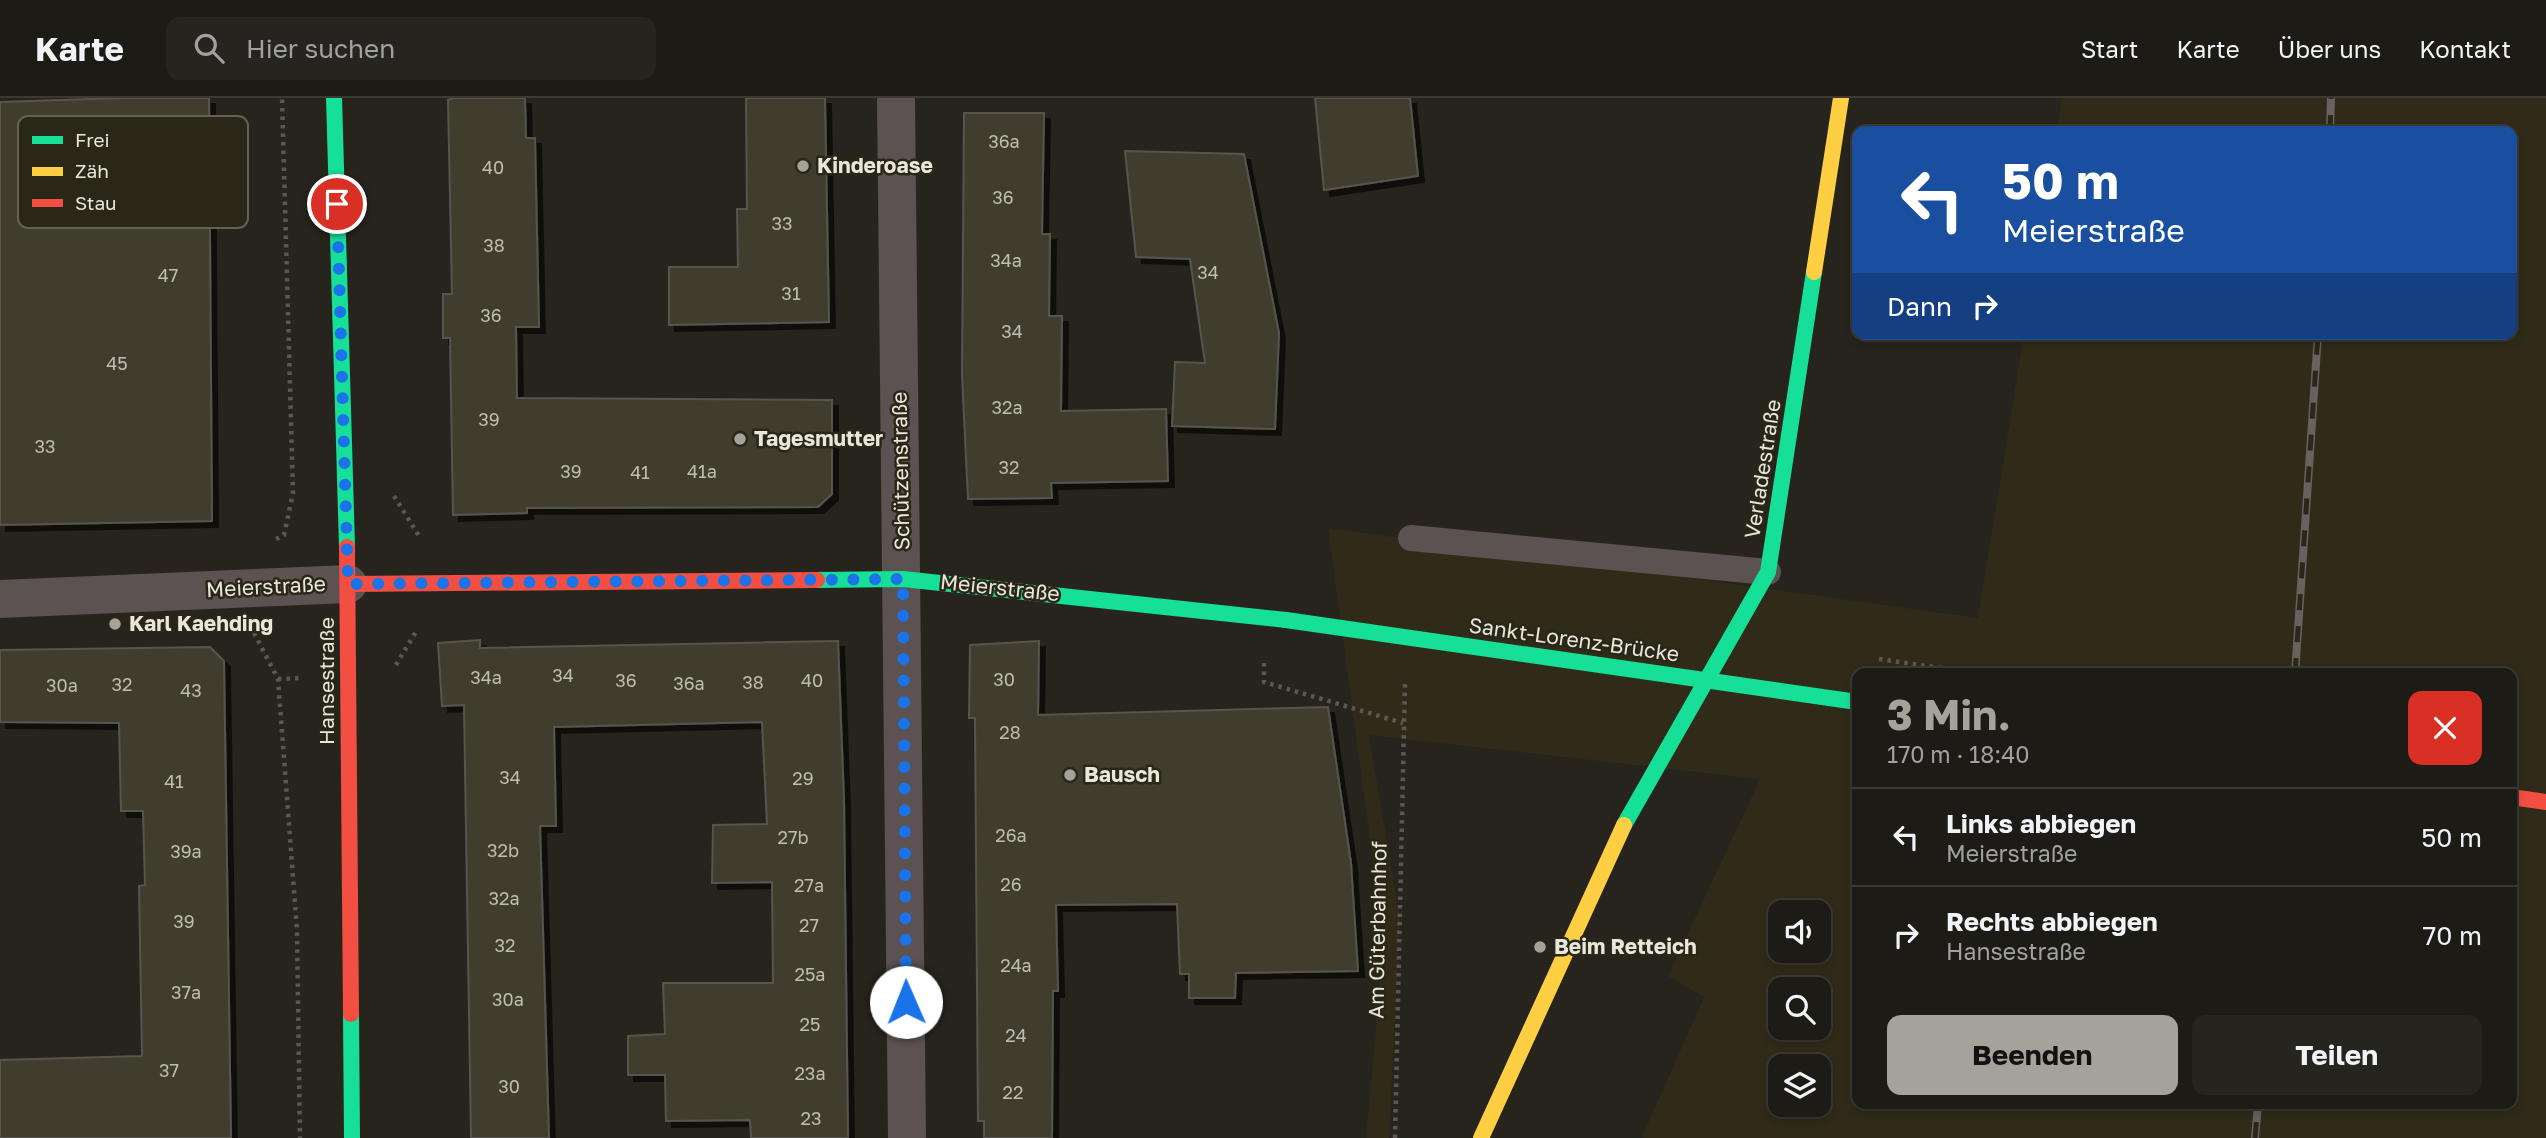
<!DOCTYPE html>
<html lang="de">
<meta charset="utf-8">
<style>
:root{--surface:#1c1b15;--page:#25241e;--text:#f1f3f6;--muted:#a0a1a0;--line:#3a3934;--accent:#a5a399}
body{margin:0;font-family:"Golos Text",sans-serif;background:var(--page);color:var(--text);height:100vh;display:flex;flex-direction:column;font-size:26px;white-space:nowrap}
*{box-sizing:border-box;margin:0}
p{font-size:23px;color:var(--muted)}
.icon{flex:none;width:38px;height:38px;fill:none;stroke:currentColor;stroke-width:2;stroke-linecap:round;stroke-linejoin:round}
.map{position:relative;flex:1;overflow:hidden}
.side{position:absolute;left:1852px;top:570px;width:665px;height:441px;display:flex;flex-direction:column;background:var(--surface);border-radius:14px;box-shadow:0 4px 10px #0003,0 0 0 2px var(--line)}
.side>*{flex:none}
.hud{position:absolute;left:1852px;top:28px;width:665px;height:214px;border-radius:14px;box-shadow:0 4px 10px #0003,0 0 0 2px var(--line);background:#1a4fa0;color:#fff;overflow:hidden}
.tools{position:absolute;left:1768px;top:802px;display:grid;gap:14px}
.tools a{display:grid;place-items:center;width:63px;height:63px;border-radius:14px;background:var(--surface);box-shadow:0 4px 10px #0003,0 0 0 2px var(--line);font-size:35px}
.pin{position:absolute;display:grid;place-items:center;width:60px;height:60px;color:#fff;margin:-30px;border:4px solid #fff;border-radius:50%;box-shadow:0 2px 7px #0007}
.me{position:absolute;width:77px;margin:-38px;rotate:359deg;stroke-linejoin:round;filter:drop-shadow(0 0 5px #0008)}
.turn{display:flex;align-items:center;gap:24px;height:147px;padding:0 35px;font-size:32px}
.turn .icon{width:91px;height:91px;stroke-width:2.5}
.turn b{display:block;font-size:49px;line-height:60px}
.then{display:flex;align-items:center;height:66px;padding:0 35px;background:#0003;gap:14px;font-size:26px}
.round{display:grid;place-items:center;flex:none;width:74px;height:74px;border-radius:14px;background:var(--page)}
.summary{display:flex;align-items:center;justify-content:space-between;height:119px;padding:0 35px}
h1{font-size:42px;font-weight:700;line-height:52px;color:var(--accent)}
.cta{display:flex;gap:14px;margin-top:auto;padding:14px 35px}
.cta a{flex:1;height:80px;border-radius:14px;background:var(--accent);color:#111;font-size:28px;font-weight:700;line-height:80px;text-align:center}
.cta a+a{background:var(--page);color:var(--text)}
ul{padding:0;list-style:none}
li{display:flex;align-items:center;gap:21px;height:98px;padding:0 35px;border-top:2px solid var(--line)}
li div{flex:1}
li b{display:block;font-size:26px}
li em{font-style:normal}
header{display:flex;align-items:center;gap:42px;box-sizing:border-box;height:98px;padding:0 35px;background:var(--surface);border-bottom:2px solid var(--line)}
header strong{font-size:33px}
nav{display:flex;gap:38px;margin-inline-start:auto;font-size:24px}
.search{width:490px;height:63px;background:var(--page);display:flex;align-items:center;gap:18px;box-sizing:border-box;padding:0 24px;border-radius:14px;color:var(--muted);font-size:26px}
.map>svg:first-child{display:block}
</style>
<header>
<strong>Karte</strong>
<div class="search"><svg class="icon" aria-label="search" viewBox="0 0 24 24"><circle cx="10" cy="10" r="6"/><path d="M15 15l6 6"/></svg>Hier suchen</div>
<nav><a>Start</a><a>Karte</a><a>Über uns</a><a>Kontakt</a></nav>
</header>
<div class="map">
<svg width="2546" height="1040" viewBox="0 0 2546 1040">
<defs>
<filter id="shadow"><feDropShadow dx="6" dy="6" stdDeviation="0" flood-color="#0009"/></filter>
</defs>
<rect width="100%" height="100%" fill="#26241c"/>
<path fill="#302b18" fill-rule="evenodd" d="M2062,0h484v1040h-901l-3,-1 62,-140 -36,-21 92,-197 -391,-44 31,183 -11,220h-23l18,-195 -56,-415 650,90 46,-284h487v-203h-454zM1857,576h654v430h-654zM1780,814h38v38h-38zM1780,891h38v38h-38zM1780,968h38v38h-38z"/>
<g fill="#403d2e" stroke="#56554e" stroke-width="2" filter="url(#shadow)">
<polygon points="123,0 209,0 212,423 0,427 0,4"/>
<polygon points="453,0 525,0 526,40 535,40 539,229 516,229 517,300 832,302 832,396 818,409 527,410 527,415 453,417 450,240 443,240 443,196 452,196 448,2"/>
<polygon points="746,0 825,0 829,224 669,227 669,169 738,169 737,111 747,111"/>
<polygon points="1315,0 1410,0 1418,78 1324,92"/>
<polygon points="964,15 1044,15 1042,136 1050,136 1049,218 1062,218 1061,313 1166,311 1168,383 1051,385 1052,400 968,401 962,277"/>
<polygon points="1125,53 1244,56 1279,235 1275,331 1172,328 1175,264 1205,265 1190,161 1136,159"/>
<polygon points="480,542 480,550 838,543 844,703 848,1040 751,1040 750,1022 666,1023 665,977 628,977 628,938 665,936 663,885 773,885 772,784 712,785 713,727 767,726 762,624 554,629 556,728 540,728 549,1040 471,1040 464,607 442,608 438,545"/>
<polygon points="1039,543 1038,617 1328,609 1351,765 1358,873 1236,875 1235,900 1189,900 1189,876 1180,876 1177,806 1056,807 1058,893 1053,893 1052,1040 984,1040 984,1023 978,1023 975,620 969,620 970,547"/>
<polygon points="210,549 224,563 231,1040 0,1040 0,962 142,958 139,788 145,787 143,713 121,713 119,625 0,624 0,552"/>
</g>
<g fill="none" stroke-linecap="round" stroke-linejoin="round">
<g stroke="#5c5552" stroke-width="4.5" stroke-dasharray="3.5 5" stroke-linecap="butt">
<polyline points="394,398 419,438"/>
<polyline points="276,441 284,437 293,395 282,0"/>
<polyline points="254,535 278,581 297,832 300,1040"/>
<polyline points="1264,565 1264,584 1403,625"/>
<polyline points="396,567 417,532"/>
<polyline points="278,581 301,580"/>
<polyline points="1395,1040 1405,584"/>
</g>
<polyline stroke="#5b5251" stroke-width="26" points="1411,440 1768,474"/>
<g stroke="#5b5251" stroke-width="38">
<polyline points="896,0 907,1040"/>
<polyline points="0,501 348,486"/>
</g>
<g stroke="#16e098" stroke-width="16">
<polyline points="334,0 347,449"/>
<polyline points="817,482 903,481 1286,522"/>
<polyline points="1624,727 1768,474 1814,174"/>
<polyline points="351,916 352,1040"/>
</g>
<g stroke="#ffcf43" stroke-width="16">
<polyline points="1814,174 1841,0"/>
<polyline points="1481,1040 1624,727"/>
</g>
<g stroke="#f24e42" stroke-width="16">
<polyline points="347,449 351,916"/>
<polyline points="348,486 817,482"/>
<polyline points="2511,699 2546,704"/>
</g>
<defs>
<g id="rail">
<polyline points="2330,33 2331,0"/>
<polyline points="2295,576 2318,236"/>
<polyline points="2255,1040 2258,1006"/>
</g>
</defs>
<use href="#rail" stroke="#67625f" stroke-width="8"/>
<use href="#rail" stroke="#2a2718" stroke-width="5" stroke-dasharray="16" stroke-linecap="butt"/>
<polyline stroke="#5c5552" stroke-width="4.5" stroke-dasharray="3.5 5" stroke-linecap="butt" points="1879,561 1982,576"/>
<polyline stroke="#16e098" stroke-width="16" points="1286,522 1857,604"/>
</g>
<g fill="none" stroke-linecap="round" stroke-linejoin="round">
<polyline stroke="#1a73e8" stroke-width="12" stroke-dasharray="0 21.6" points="337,106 348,486 903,481 906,904"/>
</g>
<g fill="#a5a399" stroke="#2a2718" stroke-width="2.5">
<circle cx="803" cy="68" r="7"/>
<circle cx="740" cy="341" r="7"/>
<circle cx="115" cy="526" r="7"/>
<circle cx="1070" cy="677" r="7"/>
<circle cx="1540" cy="849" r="7"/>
</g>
<g text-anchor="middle" stroke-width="5" stroke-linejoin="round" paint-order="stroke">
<g font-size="18" fill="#bfbcb1">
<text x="1004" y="50">36a</text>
<text x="493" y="76">40</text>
<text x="1003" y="106">36</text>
<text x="782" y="132">33</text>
<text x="494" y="154">38</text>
<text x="1006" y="169">34a</text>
<text x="1208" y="181">34</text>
<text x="168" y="184">47</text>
<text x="791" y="202">31</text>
<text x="491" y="224">36</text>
<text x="1012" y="240">34</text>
<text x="117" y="272">45</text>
<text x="1007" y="316">32a</text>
<text x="489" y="328">39</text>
<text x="45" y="355">33</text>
<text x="1009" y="376">32</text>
<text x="571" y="380">39</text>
<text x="702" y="380">41a</text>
<text x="640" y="381">41</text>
<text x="563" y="584">34</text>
<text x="486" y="586">34a</text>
<text x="1004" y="588">30</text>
<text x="626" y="589">36</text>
<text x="812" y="589">40</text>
<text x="753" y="591">38</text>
<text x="689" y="592">36a</text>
<text x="122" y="593">32</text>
<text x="62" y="594">30a</text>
<text x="191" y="599">43</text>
<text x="1010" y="641">28</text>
<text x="510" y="686">34</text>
<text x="803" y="687">29</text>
<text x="174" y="690">41</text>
<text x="1011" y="744">26a</text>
<text x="793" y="746">27b</text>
<text x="503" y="759">32b</text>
<text x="186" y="760">39a</text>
<text x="1011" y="793">26</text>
<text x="809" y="794">27a</text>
<text x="504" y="807">32a</text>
<text x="184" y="830">39</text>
<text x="809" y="834">27</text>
<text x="505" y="854">32</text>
<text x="1016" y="874">24a</text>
<text x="810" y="883">25a</text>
<text x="186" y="901">37a</text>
<text x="508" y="908">30a</text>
<text x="810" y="933">25</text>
<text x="1016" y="944">24</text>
<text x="169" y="979">37</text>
<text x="810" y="982">23a</text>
<text x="509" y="995">30</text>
<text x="1013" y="1001">22</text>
<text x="811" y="1027">23</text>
</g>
<g font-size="21" font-weight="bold" fill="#e9e7dd" stroke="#2a2718" text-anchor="start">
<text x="817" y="75">Kinderoase</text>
<text x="754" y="348">Tagesmutter</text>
<text x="129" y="533">Karl Kaehding</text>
<text x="1084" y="684">Bausch</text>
<text x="1554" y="856">Beim Retteich</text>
</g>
<g font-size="21" fill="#e9e7dd" stroke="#2a2718">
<text transform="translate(1763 371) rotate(-81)" y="7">Verladestraße</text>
<text transform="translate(901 373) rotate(-91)" y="7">Schützenstraße</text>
<text transform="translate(266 489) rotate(-3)" y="7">Meierstraße</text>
<text transform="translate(1000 490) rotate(6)" y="7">Meierstraße</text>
<text transform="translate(1574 542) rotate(8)" y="7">Sankt-Lorenz-Brücke</text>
<text transform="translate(327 583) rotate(-90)" y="7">Hansestraße</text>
<text transform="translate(1378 832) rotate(-89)" y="7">Am Güterbahnhof</text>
</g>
</g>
<rect x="18" y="18" width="230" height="112" rx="10" fill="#2a2718" stroke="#636153" stroke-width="2"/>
<rect x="32" y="38" width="31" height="8" fill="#16e098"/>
<rect x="32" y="69" width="31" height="9" fill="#ffcf43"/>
<rect x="32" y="101" width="31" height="8" fill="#f24e42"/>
<g font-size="19" fill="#e9e7dd">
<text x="75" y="49">Frei</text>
<text x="75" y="80">Zäh</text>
<text x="75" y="112">Stau</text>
</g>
</svg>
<div class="tools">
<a><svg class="icon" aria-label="sound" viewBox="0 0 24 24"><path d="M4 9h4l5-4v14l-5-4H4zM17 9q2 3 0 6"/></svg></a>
<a><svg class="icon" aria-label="search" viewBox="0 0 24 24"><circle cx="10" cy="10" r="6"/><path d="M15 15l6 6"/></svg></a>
<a><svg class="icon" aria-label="layers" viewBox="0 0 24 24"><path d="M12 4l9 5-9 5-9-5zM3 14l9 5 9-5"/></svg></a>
</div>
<div class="pin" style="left:337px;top:106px;background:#d93025"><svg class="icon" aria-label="arrive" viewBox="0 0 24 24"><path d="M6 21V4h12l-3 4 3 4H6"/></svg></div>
<svg class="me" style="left:906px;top:904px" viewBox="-20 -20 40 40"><circle r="19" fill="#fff"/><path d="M0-13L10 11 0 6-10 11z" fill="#1a73e8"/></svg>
<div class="hud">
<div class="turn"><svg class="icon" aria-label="left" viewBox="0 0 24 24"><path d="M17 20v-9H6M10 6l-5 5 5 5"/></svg><div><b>50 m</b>Meierstraße</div></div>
<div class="then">Dann<svg class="icon" aria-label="right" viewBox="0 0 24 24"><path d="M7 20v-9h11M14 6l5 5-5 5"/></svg></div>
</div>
<section class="side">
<div class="summary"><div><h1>3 Min.</h1><p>170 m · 18:40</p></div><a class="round" style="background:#d93025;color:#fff"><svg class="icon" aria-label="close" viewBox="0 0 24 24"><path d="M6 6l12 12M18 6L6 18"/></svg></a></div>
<ul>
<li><svg class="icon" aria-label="left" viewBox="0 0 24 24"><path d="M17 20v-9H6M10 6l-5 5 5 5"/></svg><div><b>Links abbiegen</b><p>Meierstraße</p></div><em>50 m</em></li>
<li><svg class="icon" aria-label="right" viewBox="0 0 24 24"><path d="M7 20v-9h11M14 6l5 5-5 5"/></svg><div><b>Rechts abbiegen</b><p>Hansestraße</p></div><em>70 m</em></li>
</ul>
<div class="cta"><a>Beenden</a><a>Teilen</a></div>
</section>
</div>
